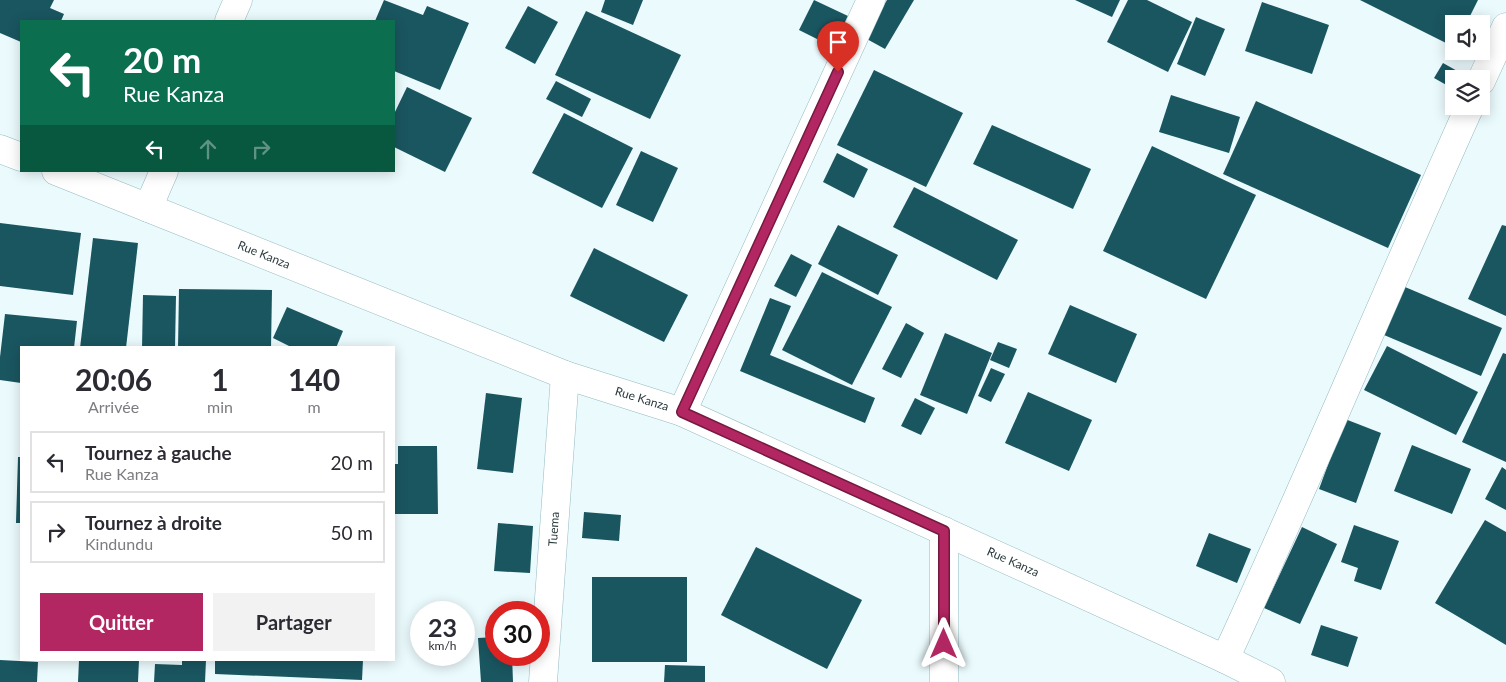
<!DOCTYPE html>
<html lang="fr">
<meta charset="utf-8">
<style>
:root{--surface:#fff;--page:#f2f2f3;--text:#2b2b33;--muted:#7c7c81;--line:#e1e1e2;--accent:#b22661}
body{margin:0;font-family:Lato,sans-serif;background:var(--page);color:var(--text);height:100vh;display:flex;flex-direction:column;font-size:19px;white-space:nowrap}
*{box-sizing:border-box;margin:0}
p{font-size:16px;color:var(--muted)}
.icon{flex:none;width:28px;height:28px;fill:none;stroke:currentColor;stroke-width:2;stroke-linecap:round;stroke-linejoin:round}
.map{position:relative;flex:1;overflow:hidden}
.side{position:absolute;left:20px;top:346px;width:375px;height:315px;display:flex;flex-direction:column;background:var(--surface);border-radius:0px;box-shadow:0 2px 12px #0003}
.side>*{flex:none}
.guide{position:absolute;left:20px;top:20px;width:375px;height:152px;border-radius:0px;box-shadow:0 2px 12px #0003;background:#0b6e4f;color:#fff;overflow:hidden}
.buttons{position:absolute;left:1445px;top:15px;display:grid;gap:10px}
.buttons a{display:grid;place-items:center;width:45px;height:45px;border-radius:0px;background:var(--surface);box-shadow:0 2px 12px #0003;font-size:25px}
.speed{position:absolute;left:410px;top:601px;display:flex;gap:10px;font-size:25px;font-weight:700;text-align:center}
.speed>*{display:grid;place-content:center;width:65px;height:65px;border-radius:50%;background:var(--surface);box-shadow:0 2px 12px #0003;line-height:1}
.speed small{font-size:12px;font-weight:400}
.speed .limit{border:8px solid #d22;background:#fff;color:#111}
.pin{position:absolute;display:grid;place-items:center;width:42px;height:42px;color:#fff;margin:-51px -21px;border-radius:50% 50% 50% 0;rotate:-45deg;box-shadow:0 0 5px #0007}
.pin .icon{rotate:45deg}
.me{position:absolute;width:55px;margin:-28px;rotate:0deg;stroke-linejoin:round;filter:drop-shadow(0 0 4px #0008)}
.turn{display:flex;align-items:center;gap:18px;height:105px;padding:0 20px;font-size:22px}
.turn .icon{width:65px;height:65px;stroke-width:2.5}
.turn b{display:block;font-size:35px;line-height:42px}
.lanes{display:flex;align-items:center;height:48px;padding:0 20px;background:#0003;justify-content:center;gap:25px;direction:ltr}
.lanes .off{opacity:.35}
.eta{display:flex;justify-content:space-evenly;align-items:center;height:85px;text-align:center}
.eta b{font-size:30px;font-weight:700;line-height:35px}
.button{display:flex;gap:10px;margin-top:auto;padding:10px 20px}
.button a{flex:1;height:58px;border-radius:0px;background:var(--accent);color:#fff;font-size:20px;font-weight:700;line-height:58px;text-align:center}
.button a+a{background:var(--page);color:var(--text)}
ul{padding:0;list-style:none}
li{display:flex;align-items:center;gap:15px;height:62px;margin:0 10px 8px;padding:0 10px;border:2px solid var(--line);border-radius:0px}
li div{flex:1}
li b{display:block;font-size:19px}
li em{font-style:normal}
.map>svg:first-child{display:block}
</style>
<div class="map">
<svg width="1506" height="682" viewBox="0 0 1506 682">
<rect width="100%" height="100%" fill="#ebfafd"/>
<g fill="#1a5660">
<polygon points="0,0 54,0 50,8 64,14 61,21 21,21 21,42 0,33"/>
<polygon points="384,0 423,15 427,6 469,23 440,90 394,71 394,21 375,21"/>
<polygon points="605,0 643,0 633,25 601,12"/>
<polygon points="814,0 848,16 833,47 799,30"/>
<polygon points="887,0 914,0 885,49 865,38"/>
<polygon points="1075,0 1120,0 1112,17"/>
<polygon points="1128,0 1147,0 1192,22 1168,72 1107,42"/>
<polygon points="1360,0 1478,0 1466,24 1454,24 1454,47"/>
<polygon points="1262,2 1329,25 1312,74 1245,51"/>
<polygon points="528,6 558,22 535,64 505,48"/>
<polygon points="586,11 681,55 650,119 555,75"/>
<polygon points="1196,17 1225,29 1205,76 1177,64"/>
<polygon points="1443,63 1459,72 1454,79 1450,87 1434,78"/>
<polygon points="874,70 963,113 926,187 837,145"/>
<polygon points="556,81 591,99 582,117 546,99"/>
<polygon points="407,87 472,118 445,172 394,147 394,114"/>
<polygon points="1171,95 1240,117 1229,153 1159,132"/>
<polygon points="1256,101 1421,175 1388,248 1223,174"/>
<polygon points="564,113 633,148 602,208 532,173"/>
<polygon points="992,125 1091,169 1073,209 973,164"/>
<polygon points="1152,146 1256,195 1206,299 1103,251"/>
<polygon points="641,151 678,168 653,222 616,205"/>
<polygon points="837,153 868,169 854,198 823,182"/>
<polygon points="914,187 1018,240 997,280 893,227"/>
<polygon points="0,223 81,233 73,295 0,286"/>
<polygon points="838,225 898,255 878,295 818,264"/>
<polygon points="1502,225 1506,226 1506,316 1468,299"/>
<polygon points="93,238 138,243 126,348 80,348"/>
<polygon points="594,248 688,295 664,342 570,296"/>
<polygon points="791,254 812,265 796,297 774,286"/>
<polygon points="822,272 892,307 852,385 782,350"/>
<polygon points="1405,287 1502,328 1481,376 1384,335"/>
<polygon points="179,289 272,290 271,348 178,348"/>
<polygon points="143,295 176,296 175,348 142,348"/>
<polygon points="770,298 791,306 770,355 875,398 865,423 740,371"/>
<polygon points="1070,305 1137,334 1116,383 1048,354"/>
<polygon points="287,307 343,331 336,348 293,348 273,338"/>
<polygon points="5,314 77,321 74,348 21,348 21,383 0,380 0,357"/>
<polygon points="906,323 924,333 901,378 882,369"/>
<polygon points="945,333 992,353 967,414 920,395"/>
<polygon points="998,342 1017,349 1009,368 990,360"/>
<polygon points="1387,346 1478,392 1456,435 1364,390"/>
<polygon points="1503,353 1506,354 1506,462 1462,442"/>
<polygon points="991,368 1005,374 991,402 978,396"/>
<polygon points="1028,392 1092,420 1069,471 1005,443"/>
<polygon points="486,393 522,398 513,473 477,469"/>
<polygon points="915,398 935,408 921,435 901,426"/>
<polygon points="1345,419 1381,433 1356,503 1319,489"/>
<polygon points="1412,445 1471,469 1452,514 1394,491"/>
<polygon points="398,446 437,446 438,514 394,514 394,464 398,464"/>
<polygon points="18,457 21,457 21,523 16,523"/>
<polygon points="1502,467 1506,470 1506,510 1485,499"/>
<polygon points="584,512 621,515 619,541 582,538"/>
<polygon points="1485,520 1506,532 1506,645 1435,603"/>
<polygon points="498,523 533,526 530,573 494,571"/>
<polygon points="1354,525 1399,541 1381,590 1354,581 1358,568 1341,562"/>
<polygon points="1302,527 1337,544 1300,624 1264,608"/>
<polygon points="1209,533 1251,549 1237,583 1196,566"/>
<polygon points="756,547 862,600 827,669 721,615"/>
<rect x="592" y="577" width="95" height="85"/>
<polygon points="1321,625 1358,637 1348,667 1311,655"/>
<polygon points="496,637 496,655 512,655 513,682 481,682 478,638"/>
<polygon points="0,660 38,662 37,682 0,682"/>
<polygon points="79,660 139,660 138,682 78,682"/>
<polygon points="182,660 206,660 205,682 154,682 155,664 182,665"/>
<polygon points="215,660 363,660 362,680 215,674"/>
<polygon points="665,665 705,666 705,682 664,682"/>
</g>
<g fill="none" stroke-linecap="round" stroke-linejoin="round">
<defs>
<g id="street">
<polyline points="229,21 238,0"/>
<polyline points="1481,81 1506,27"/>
<polyline points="0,149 21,157"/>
<polyline points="56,171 565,375 682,412 1225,659 1271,682"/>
<polyline points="148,208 164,171"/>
<polyline points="682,412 871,0"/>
<path d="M1225,659c85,-183 162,-369 245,-553"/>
<polyline points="543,682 565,375"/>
<polyline points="944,682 944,531"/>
</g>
</defs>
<use href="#street" stroke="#96bbc2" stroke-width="29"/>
<use href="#street" stroke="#fff" stroke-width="28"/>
</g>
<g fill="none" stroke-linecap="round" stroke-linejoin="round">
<defs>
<polyline id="route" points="838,72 682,412 944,531 944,644"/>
</defs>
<use href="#route" stroke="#74193f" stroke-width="12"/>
<use href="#route" stroke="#b22661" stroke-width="9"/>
</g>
<g text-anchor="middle" stroke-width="5" stroke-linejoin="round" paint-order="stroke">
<g font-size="12" fill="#2b3a3d" stroke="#fff">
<text transform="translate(264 255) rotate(22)" y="4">Rue Kanza</text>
<text transform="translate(642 399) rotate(17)" y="4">Rue Kanza</text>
<text transform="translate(554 529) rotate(-86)" y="4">Tuema</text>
<text transform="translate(1013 562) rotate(24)" y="4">Rue Kanza</text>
</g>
</g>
</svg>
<div class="buttons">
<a><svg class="icon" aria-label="sound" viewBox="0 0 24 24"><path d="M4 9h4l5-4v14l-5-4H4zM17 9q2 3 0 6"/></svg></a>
<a><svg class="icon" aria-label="layers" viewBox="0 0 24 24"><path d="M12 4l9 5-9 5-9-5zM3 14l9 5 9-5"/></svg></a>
</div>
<div class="speed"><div>23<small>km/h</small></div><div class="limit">30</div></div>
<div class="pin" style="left:838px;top:72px;background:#d93025"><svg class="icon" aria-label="arrive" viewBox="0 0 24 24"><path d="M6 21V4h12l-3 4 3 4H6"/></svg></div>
<svg class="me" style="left:944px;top:644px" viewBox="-20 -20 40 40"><path d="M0-17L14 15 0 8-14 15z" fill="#b22661" stroke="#fff" stroke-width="4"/></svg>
<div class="guide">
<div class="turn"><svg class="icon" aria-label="left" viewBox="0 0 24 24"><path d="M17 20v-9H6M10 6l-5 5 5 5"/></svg><div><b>20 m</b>Rue Kanza</div></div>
<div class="lanes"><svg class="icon" aria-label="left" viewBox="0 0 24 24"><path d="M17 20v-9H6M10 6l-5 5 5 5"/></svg><svg class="icon off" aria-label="ahead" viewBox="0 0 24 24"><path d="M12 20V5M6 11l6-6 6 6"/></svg><svg class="icon off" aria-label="right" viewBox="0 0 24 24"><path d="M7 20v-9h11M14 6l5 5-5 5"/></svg></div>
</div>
<section class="side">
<div class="eta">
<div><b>20:06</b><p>Arrivée</p></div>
<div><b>1</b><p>min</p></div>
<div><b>140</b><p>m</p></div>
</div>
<ul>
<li><svg class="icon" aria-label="left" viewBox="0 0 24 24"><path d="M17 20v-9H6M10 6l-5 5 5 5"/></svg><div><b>Tournez à gauche</b><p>Rue Kanza</p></div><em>20 m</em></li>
<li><svg class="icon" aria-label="right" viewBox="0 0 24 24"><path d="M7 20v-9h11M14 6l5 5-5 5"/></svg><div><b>Tournez à droite</b><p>Kindundu</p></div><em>50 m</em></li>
</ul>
<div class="button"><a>Quitter</a><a>Partager</a></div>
</section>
</div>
